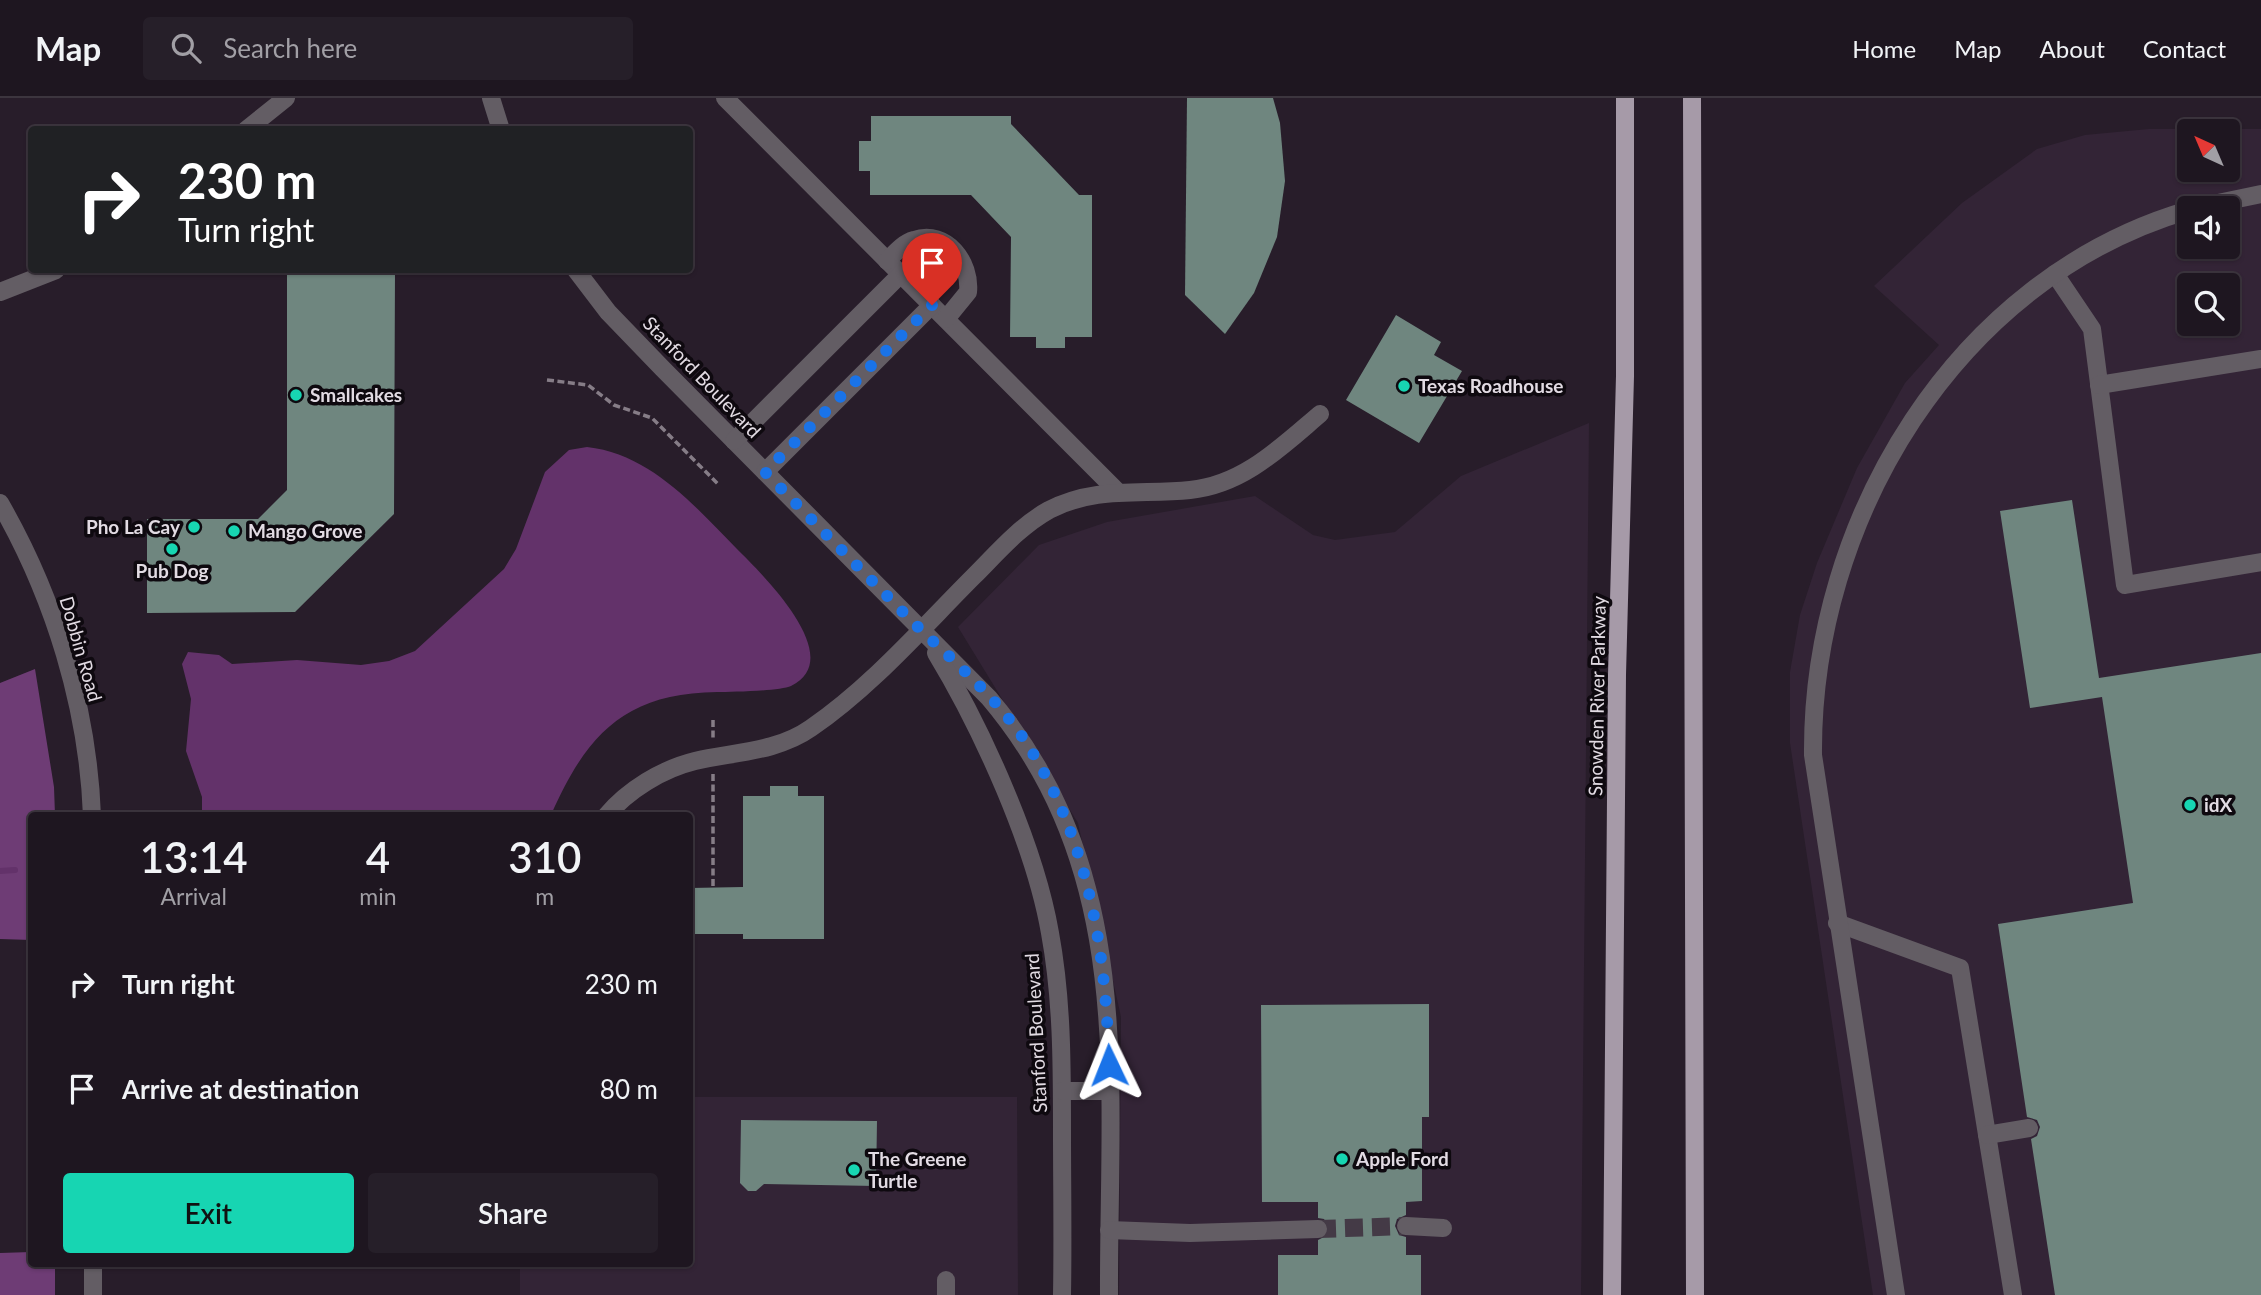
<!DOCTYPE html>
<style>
:root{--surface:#1e1620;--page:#261f29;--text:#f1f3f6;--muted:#a19fa5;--line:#3c353e;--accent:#17d5b2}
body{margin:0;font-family:Lato,sans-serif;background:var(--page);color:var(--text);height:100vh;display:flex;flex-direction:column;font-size:26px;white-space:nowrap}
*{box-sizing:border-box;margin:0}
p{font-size:23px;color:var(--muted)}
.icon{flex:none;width:38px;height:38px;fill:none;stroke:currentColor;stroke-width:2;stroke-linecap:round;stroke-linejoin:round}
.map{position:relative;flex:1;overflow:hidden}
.sheet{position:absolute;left:28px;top:714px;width:665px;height:455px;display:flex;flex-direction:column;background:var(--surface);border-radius:7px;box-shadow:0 2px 5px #0004,0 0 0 2px var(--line)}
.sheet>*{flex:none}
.top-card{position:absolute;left:28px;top:28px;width:665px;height:147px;border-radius:7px;box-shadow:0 2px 5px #0004,0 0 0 2px var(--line);background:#202124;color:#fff;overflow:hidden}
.needle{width:46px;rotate:316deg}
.controls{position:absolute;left:2177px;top:21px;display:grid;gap:14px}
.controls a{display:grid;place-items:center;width:63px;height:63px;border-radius:7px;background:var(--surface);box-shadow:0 2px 5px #0004,0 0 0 2px var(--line);font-size:35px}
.pin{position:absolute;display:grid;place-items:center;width:60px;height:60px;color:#fff;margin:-72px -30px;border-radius:50% 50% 50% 0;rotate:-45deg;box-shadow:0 0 7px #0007}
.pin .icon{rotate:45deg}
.me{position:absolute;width:77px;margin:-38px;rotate:358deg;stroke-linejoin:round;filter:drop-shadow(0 0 5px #0008)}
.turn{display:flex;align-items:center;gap:24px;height:147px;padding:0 35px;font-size:32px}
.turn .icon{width:91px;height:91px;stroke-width:2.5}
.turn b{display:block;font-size:49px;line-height:60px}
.eta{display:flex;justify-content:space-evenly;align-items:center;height:119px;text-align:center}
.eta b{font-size:42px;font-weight:600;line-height:49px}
.cta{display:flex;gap:14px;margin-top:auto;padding:14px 35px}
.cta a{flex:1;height:80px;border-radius:7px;background:var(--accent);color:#111;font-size:28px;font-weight:600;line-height:80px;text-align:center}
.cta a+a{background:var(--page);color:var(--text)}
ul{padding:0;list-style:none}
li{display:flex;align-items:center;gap:21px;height:105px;padding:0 35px}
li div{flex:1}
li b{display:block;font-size:26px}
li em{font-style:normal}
header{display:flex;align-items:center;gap:42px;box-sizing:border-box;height:98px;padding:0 35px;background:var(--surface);border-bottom:2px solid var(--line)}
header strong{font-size:33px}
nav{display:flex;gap:38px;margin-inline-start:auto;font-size:24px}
.search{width:490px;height:63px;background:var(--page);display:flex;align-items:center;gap:18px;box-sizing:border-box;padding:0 24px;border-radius:7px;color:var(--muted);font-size:26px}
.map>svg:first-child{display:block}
</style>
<header>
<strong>Map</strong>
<div class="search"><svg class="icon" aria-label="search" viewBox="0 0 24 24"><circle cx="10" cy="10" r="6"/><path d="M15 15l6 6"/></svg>Search here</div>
<nav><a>Home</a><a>Map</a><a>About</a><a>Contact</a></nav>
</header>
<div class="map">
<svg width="2261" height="1197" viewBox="0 0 2261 1197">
<rect width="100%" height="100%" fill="#281d2a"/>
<g fill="#332436" fill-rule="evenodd">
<path d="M2149,31h112v1166h-388l-83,-552v-71l10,-57 17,-52 40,-95 48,-85 34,-38 -65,-59 88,-83 75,-54 48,-14zM2189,33h39v39h-39zM2189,110h39v39h-39zM2189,187h39v39h-39z"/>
<polygon points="1589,325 1581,1197 1119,1197 1121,919 1078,725 958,529 1039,447 1107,424 1255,398 1313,437 1335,442 1395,434 1461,378"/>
<polygon points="690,999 1017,999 1018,1197 520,1197 520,1166 690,1166"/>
</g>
<g fill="#6e3c75">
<polygon points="35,571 54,689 55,717 32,718 31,842 0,841 0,585"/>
<polygon points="31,1154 32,1166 55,1166 55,1197 0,1197 0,1155"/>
</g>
<path fill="#63326a" d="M587,349c63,7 107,58 150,102 24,24 112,109 54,137 -11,5 -60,6 -74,6 -92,1 -131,43 -166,123h-349v-18l-16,-46 5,-52 -9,-35 6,-12 31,3 13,9 65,-4 64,5 28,-4 26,-10 89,-82 12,-20 29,-77 24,-22z"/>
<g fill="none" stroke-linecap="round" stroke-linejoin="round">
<polyline stroke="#63326a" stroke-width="6" points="0,773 15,772"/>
</g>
<g fill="#6f867f">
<polygon points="1187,0 1273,0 1280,25 1285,83 1277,139 1254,195 1225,236 1185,197"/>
<polygon points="871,18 1011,18 1011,26 1079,97 1092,97 1092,239 1065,239 1065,250 1036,250 1036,239 1010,239 1011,139 971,97 870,97 870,73 859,73 859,43 871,43"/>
<polygon points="287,172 395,172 394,416 295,514 147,515 147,421 258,421 287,392"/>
<polygon points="1396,217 1441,244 1434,257 1462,273 1419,345 1346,302"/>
<polygon points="2072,402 2099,580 2261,555 2261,1197 2055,1197 2031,1041 2037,1038 2040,1029 2037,1022 2027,1019 1998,826 2133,805 2102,599 2030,610 2000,413"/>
<polygon points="770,688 798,688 798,698 824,698 824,841 743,841 743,836 690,836 690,790 743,789 743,698 770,698"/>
<polygon points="1429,906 1429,1019 1422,1019 1422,1103 1406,1104 1406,1117 1397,1121 1395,1128 1399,1137 1406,1139 1406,1157 1421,1157 1421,1197 1278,1197 1278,1157 1318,1157 1318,1142 1328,1137 1329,1130 1324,1121 1318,1120 1318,1104 1262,1104 1261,907"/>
<polygon points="741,1022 877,1023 876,1088 764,1086 756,1093 748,1093 740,1085"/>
</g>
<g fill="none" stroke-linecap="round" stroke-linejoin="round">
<polyline stroke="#443a46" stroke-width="18" stroke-dasharray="18 9" stroke-linecap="butt" points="1318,1131 1406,1128"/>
<g stroke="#867d87" stroke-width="3.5" stroke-dasharray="7 3.5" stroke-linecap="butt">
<polyline points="930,178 942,166"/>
<polyline points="547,282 588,287 614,307 652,320 719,387"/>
<polyline points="713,622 713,641"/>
<polyline points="713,676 713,789"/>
</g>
<g stroke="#635d64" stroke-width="18">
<polyline points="491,0 501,32"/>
<polyline points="725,0 1118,394"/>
<polyline points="246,32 286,0"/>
<polyline points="2194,110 2261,96"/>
<path d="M887,163c8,-8 16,-18 27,-21 33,-11 57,23 54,52l-22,27"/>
<path d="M576,172l32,42 54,56 327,330c148,175 119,385 120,597"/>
<polyline points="2055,176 2092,231 2125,487 2261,464"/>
<polyline points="0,194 56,172"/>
<polyline points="2099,287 2261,261"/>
<polyline points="734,343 901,176"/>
<polyline points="765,374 932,207"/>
<path d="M0,405c54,94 88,204 92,313"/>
<path d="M936,555c46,76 99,193 114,280 12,65 12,131 12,197 0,55 1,110 0,165"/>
<path d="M606,718c22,-26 56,-47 89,-55 39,-9 82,-9 116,-33 61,-42 111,-100 163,-152 23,-23 46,-50 75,-66 46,-24 92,-15 141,-20 53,-5 91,-43 130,-76"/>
<polyline points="1837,825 1960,870 2013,1197"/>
<polyline points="1062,993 1110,993"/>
<polyline points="1987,1037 2029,1030"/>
<polyline points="1406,1128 1443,1130"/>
<polyline points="1109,1132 1190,1135 1318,1131"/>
<polyline points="93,1166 93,1197"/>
<polyline points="946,1197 946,1182"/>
<path d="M1896,1197l-83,-540c-2,-235 143,-477 376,-545"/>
</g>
<g stroke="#a69aa8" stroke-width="18">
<polyline points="1692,0 1695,1197"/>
<polyline points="1612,1197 1617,577 1625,278 1625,0"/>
</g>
</g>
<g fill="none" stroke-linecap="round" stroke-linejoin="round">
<path stroke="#1a73e8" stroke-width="12" stroke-dasharray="0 21.6" d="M932,207l-167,167c52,53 104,106 157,159 34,32 72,65 99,104 67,98 85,214 88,330"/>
</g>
<g fill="#17d5b2" stroke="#0e090f" stroke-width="2.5">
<circle cx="1404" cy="288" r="7"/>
<circle cx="296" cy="297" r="7"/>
<circle cx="194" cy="429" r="7"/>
<circle cx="234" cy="433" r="7"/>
<circle cx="172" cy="451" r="7"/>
<circle cx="2190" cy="707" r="7"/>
<circle cx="1342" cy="1061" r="7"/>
<circle cx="854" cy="1072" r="7"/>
</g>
<g text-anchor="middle" stroke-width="7" stroke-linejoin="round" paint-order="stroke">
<g font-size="19" fill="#e2dbe3" stroke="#0e090f">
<text transform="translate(702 279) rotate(46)" y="7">Stanford Boulevard</text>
<text transform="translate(81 551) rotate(74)" y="7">Dobbin Road</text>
<text transform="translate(1597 598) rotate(-89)" y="7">Snowden River Parkway</text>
<text transform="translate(1036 935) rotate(-93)" y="7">Stanford Boulevard</text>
</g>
<g font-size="19" font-weight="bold" fill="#e2dbe3" stroke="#0e090f" text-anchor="start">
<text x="1418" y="295">Texas Roadhouse</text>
<text x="310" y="304">Smallcakes</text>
<text x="180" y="436" text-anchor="end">Pho La Cay</text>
<text x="248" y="440">Mango Grove</text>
<text x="172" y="480" text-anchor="middle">Pub Dog</text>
<text x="2204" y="714">idX</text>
<text x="868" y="1068">The Greene<tspan x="868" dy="22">Turtle</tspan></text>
<text x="1356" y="1068">Apple Ford</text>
</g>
</g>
</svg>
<div class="controls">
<a><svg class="needle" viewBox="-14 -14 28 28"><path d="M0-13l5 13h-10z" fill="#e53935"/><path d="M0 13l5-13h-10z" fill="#a19fa5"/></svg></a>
<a><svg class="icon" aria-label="sound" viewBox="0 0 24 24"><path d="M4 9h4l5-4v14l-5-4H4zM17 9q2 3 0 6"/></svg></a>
<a><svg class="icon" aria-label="search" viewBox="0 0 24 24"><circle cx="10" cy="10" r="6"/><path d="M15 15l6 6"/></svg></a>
</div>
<div class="pin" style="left:932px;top:207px;background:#d93025"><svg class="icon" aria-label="arrive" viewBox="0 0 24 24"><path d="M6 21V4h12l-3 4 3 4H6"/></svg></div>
<svg class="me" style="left:1109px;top:967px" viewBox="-20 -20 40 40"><path d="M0-17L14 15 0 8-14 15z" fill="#1a73e8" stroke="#fff" stroke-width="4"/></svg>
<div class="top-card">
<div class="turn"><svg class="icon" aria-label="right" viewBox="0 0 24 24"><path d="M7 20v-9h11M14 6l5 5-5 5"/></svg><div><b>230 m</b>Turn right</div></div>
</div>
<section class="sheet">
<div class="eta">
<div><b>13:14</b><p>Arrival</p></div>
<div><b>4</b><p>min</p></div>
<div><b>310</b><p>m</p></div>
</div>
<ul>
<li><svg class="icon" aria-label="right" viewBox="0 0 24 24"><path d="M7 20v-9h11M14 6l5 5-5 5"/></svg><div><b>Turn right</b></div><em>230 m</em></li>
<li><svg class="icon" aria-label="arrive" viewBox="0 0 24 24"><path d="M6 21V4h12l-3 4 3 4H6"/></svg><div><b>Arrive at destination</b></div><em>80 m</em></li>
</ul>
<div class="cta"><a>Exit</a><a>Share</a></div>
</section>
</div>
